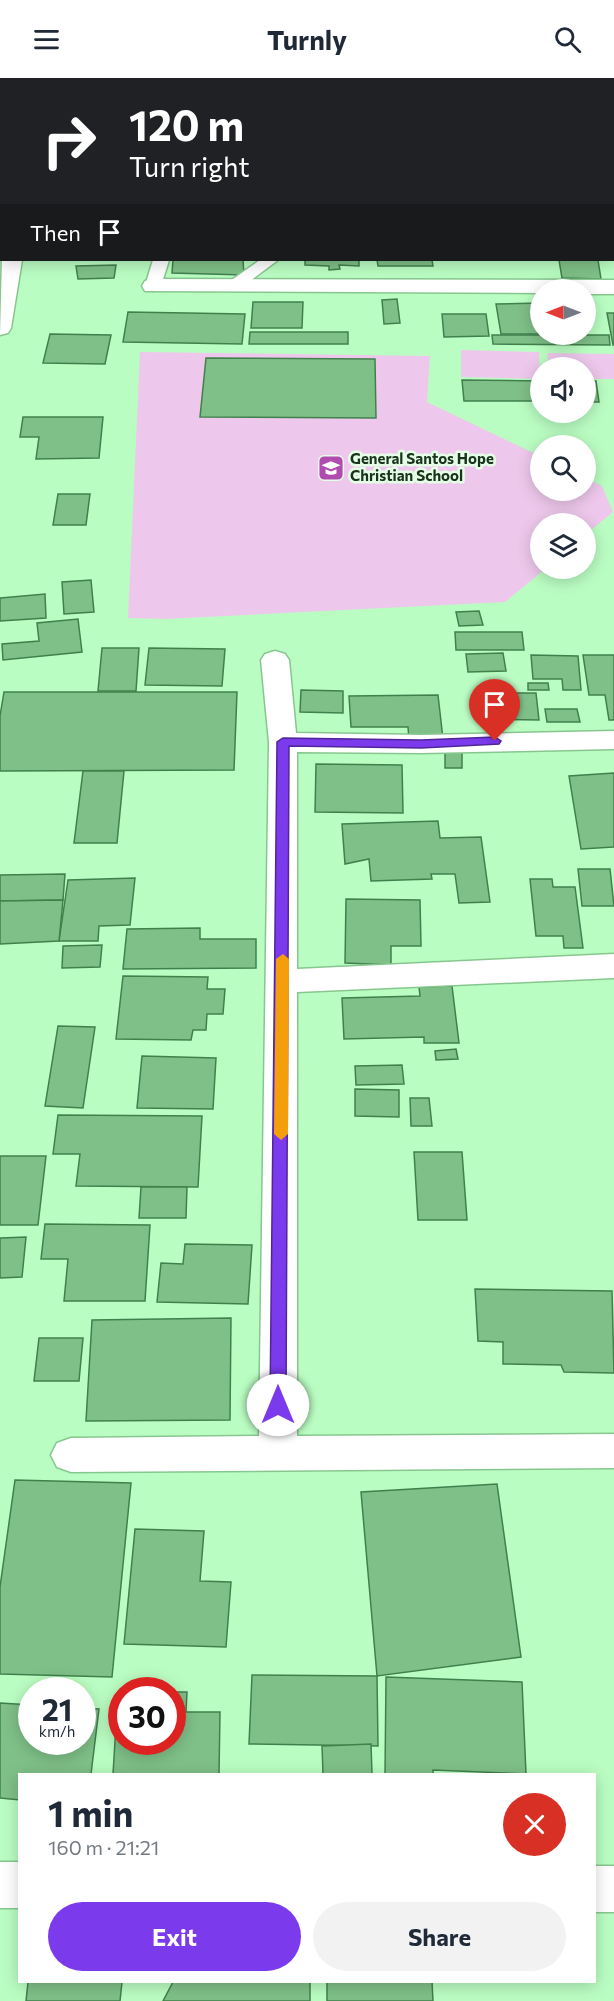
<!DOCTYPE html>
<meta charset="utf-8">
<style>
:root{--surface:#fff;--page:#f2f2f3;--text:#1f2937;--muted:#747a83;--accent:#7c3aed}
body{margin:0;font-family:Commissioner,sans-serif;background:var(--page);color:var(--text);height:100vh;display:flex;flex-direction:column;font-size:22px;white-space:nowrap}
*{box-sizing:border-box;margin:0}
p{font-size:20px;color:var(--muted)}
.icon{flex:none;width:33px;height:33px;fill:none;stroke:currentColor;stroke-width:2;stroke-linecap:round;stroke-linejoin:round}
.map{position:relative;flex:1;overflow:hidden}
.details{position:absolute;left:18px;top:1695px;width:578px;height:210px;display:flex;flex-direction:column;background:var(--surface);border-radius:0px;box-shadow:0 3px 15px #0003}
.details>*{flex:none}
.hud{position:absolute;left:0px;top:0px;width:615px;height:183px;box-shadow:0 3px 15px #0003;background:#202124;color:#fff;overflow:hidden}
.needle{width:39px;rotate:270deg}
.controls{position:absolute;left:530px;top:201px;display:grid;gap:12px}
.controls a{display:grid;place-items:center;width:66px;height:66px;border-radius:50%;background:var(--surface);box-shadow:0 3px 15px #0003;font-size:30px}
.speed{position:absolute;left:18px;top:1599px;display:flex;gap:12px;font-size:30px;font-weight:700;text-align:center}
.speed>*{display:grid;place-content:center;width:78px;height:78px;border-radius:50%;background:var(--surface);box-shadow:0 3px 15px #0003;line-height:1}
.speed small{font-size:15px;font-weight:400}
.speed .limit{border:9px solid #d22;background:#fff;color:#111}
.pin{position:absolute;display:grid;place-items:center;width:51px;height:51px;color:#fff;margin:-62px -26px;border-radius:50% 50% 50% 0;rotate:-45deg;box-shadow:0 0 6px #0007}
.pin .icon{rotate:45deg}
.me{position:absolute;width:66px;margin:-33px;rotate:0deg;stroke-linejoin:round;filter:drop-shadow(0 0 4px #0008)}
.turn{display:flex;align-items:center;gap:21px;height:126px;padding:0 30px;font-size:27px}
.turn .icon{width:78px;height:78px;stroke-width:2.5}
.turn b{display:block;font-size:42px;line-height:51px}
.then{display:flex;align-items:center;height:57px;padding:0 30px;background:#0003;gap:12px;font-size:22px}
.round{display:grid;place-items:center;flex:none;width:63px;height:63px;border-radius:32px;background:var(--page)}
.head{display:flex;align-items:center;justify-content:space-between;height:102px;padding:0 30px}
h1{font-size:36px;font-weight:700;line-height:45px}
.cta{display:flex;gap:12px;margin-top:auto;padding:12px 30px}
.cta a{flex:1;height:69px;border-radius:36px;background:var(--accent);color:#fff;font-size:24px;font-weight:700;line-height:69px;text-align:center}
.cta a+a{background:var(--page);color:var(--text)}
header{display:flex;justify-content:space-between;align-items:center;height:78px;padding:0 30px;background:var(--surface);font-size:27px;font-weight:700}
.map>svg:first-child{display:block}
</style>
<header><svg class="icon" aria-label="menu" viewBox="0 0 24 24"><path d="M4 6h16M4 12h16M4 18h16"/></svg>Turnly<svg class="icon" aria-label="search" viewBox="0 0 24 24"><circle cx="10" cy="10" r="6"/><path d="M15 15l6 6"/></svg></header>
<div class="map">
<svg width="614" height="1923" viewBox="0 0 614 1923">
<rect width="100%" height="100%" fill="#bafdc2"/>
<g fill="#eec8ec">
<polygon points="461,272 539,274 540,301 461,299"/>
<polygon points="140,274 430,278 427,324 540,378 540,412 585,412 585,400 602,408 613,434 585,457 585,446 540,446 540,490 545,491 505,524 166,541 128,540"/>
<polygon points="547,275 614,276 614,301 585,301 585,290 549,289"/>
</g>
<g fill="#7fc088" stroke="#41804c" stroke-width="1.5">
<rect x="434" y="0" width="126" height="2"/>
<polygon points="173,182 243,182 244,197 172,195"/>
<polygon points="305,182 359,182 359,188 339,187 340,191 329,192 329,188 305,187"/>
<polygon points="377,182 432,182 433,188 378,188"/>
<polygon points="559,182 598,182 601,201 562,200"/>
<polygon points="116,187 114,200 78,201 76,188"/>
<polygon points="397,221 400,245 384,246 382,222"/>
<polygon points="253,224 303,224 302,250 251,250"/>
<polygon points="540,225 540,256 501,256 496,226"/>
<polygon points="128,234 245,236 242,266 123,264"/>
<polygon points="607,235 614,235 614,267 613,267"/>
<polygon points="442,236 486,236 489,258 444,259"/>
<polygon points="250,254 348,254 348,266 249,266"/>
<polygon points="50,256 111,257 105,286 43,285"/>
<polygon points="492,257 609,257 610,267 493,266"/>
<polygon points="206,280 375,281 376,340 200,339"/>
<polygon points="462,302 540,303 540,323 464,323"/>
<polygon points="585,303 596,303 599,324 585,324"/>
<polygon points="23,339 103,339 99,380 36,381 39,359 20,359"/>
<polygon points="58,416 90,416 86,447 53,447"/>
<polygon points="91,502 94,534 64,536 62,504"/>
<polygon points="45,516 46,540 0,543 0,520"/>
<polygon points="479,533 483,547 459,548 456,534"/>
<polygon points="78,541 82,574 3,582 2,566 39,563 37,545"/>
<polygon points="455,554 522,554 524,572 456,572"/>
<polygon points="102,570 139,570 136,613 98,613"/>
<polygon points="149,570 225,571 222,608 145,607"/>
<polygon points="503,575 506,593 468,594 466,576"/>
<polygon points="531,577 578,578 581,612 563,612 562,601 533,601"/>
<polygon points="583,577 614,577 614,642 609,642 605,617 589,617"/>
<polygon points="528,605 548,605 549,612 528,612"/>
<polygon points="301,612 343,613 343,635 300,634"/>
<polygon points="4,614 237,614 234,692 0,693 0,638"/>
<polygon points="477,615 536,615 539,642 478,641"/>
<polygon points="438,617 443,661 409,662 408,649 351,649 349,618"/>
<polygon points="545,631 577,631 580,644 547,644"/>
<polygon points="445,669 462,670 462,690 445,690"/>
<polygon points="316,686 402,687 403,735 315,734"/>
<polygon points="83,693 124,693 117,765 74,765"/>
<polygon points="614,695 614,769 581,771 569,698"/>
<polygon points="438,743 440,760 481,759 490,824 459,825 455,796 431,796 432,801 371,803 369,781 345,786 342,746"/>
<polygon points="578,791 610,791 614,828 582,828"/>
<polygon points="65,796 63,822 0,823 0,797"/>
<polygon points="135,800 130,847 99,848 98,863 59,863 68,802"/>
<polygon points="530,801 552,801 553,809 575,809 583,870 564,870 563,858 536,858"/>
<polygon points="346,821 420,822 421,868 391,868 391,887 345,885"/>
<polygon points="63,822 59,863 0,866 0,823"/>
<polygon points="200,850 200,861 256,861 256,890 123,891 127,851"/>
<polygon points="102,867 100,889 62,890 63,868"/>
<polygon points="123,898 208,899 207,911 225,911 223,936 207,936 206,952 193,952 191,962 116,961"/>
<polygon points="452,908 459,965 424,965 424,959 344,961 342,920 420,918 419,909"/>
<polygon points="58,948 95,949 83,1030 45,1028"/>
<polygon points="456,971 458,981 436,982 435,973"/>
<polygon points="142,978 216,980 213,1031 137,1030"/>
<polygon points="402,987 404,1006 356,1007 355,988"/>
<polygon points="355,1011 399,1012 399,1039 355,1038"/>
<polygon points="410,1020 429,1020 432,1048 411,1048"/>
<polygon points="58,1037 202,1038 198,1109 76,1108 80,1076 53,1076"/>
<polygon points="414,1074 462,1074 467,1142 418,1142"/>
<polygon points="0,1078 46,1078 38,1147 0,1147"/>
<polygon points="141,1109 187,1109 186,1140 139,1140"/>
<polygon points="45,1146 150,1147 145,1223 64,1223 68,1181 41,1181"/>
<polygon points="26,1159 22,1199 0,1200 0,1160"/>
<polygon points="185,1166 252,1167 248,1226 157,1224 161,1185 183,1186"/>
<polygon points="475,1211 612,1213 614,1295 564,1294 561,1287 503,1286 503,1264 478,1263"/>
<polygon points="231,1240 230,1342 86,1343 92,1242"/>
<polygon points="39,1260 83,1260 79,1303 34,1303"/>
<polygon points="15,1402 131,1405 112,1599 0,1596 0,1509"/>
<polygon points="497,1406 521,1579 377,1598 361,1414"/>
<polygon points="135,1451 204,1453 200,1503 231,1504 226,1569 124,1566"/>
<polygon points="252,1597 377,1598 378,1668 249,1666"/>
<polygon points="386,1599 522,1604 526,1696 433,1692 433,1696 385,1696"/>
<polygon points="118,1614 122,1614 122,1664 172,1664 172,1614 187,1614 186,1634 220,1634 219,1696 113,1696"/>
<polygon points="0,1625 32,1627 32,1664 82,1664 82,1630 99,1631 91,1696 20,1696 20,1722 0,1720"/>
<polygon points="371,1666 372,1696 323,1696 322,1668"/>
<polygon points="28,1904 122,1904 120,1923 26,1923"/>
<polygon points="173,1904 310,1904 310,1923 163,1923"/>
<polygon points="327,1904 432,1904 433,1923 327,1923"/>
</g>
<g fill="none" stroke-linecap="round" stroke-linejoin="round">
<defs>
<g id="service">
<polygon points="153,182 169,182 161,208 153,213 145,208"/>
<polygon points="260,182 278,182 238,212 226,212 224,209 226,206"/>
</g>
<g id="minor">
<rect x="39" y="0" width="20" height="2"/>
<polygon points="2,180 22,182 11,250 8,255 0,257"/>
<polygon points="153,201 614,202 614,216 585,216 585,212 540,212 540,215 145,213 142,208 145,203"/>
<polygon points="275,573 285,576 289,582 296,655 421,657 614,653 614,671 421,675 297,674 297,891 614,876 614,900 297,914 297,1358 614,1356 614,1390 71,1394 57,1389 51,1377 57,1365 71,1360 259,1358 269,664 261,582 265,576"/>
</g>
<g id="secondary">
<rect x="0" y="1784" width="20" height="46"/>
<rect x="594" y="1788" width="20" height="46"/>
</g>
</defs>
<use href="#service" stroke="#87c78f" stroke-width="3"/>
<use href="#minor" stroke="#87c78f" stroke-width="3"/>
<use href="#secondary" stroke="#87c78f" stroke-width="3"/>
<use href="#service" fill="#fff" fill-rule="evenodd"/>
<use href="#minor" fill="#fff" fill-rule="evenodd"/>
<use href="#secondary" fill="#fff" fill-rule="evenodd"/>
</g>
<polygon fill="#7c3aed" stroke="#51269a" stroke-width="1.5" points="495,659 501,663 499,666 421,670 289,668 286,1327 284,1332 273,1332 270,1327 277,664 283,660 421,662"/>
<polygon fill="#f59e0b" points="283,876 289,881 288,1056 281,1062 274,1056 276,881"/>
<defs>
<symbol id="school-square" viewBox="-11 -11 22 22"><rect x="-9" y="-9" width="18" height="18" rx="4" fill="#b14bb0" stroke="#e5ffe7"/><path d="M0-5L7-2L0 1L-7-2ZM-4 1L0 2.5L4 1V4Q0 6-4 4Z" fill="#fff"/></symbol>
</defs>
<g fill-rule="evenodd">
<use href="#school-square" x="316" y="375" width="30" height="30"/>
</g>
<g text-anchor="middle" stroke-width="5" stroke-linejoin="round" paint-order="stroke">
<g font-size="15" font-weight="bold" fill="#19331d" stroke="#e5ffe7" text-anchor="start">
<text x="350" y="386">General Santos Hope<tspan x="350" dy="17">Christian School</tspan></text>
</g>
</g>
</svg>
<div class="controls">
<a><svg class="needle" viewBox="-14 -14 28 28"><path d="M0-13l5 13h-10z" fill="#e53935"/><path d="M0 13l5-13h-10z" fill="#747a83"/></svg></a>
<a><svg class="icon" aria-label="sound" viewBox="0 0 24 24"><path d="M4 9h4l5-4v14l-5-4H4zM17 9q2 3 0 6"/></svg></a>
<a><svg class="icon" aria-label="search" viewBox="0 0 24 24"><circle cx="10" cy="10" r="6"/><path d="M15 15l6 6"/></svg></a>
<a><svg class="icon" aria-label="layers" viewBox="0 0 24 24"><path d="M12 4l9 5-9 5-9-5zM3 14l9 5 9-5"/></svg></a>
</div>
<div class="speed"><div>21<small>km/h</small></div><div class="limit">30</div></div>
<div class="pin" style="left:495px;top:663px;background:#d93025"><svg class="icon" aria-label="arrive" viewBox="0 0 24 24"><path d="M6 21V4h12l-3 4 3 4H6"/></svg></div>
<svg class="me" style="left:278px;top:1327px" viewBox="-20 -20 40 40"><circle r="19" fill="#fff"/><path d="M0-13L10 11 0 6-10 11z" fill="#7c3aed"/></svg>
<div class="hud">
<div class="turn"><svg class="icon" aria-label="right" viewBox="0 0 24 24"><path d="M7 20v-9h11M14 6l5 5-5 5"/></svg><div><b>120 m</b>Turn right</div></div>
<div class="then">Then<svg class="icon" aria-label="arrive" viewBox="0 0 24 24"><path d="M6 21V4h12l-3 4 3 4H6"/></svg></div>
</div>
<section class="details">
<div class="head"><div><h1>1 min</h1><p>160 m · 21:21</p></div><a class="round" style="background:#d93025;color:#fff"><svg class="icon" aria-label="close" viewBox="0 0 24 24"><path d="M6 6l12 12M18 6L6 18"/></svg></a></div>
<div class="cta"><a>Exit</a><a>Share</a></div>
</section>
</div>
